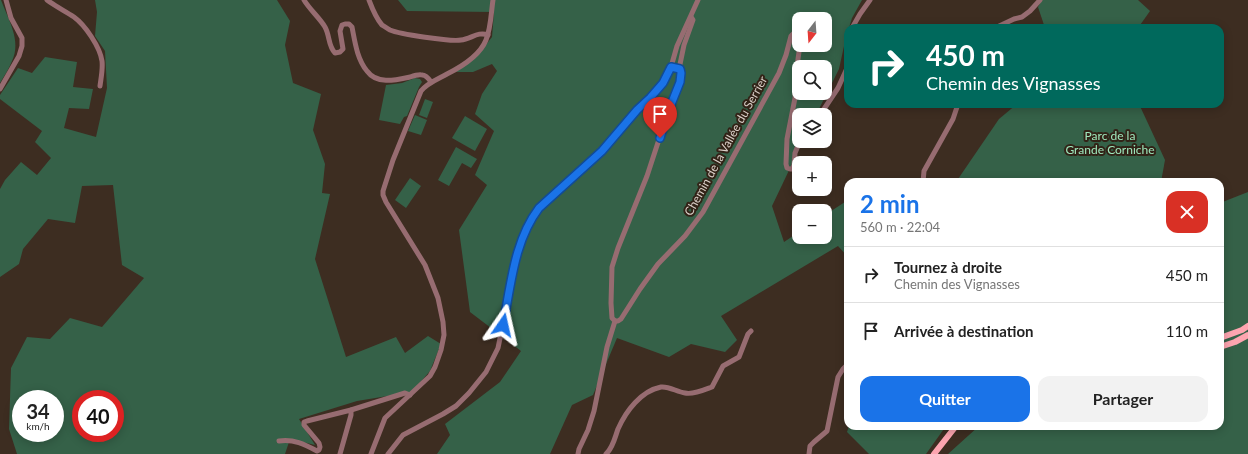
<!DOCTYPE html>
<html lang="fr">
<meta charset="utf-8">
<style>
:root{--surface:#fff;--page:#f2f2f2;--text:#222;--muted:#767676;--line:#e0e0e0;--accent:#1a73e8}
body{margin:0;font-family:Lato,sans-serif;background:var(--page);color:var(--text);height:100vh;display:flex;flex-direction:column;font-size:15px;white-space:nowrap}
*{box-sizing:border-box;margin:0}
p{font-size:13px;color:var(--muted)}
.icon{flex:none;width:22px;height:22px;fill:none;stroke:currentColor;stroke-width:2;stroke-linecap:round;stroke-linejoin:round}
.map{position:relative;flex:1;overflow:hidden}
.side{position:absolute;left:844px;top:178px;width:380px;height:252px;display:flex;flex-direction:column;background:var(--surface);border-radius:12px;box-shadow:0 2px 10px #0003}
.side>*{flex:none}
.top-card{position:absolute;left:844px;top:24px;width:380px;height:84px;border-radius:12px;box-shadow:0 2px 10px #0003;background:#00695c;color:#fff;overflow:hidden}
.needle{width:26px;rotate:197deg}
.tools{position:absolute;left:792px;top:12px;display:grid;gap:8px}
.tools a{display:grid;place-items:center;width:40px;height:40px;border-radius:8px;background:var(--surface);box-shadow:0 2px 10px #0003;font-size:20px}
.speed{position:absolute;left:12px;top:390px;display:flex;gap:8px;font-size:20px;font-weight:700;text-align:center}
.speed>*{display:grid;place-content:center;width:52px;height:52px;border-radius:50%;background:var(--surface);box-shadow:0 2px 10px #0003;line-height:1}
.speed small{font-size:10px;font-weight:400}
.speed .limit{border:6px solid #d22;background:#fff;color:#111}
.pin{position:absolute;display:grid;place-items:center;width:34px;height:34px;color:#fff;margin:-41px -17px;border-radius:50% 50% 50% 0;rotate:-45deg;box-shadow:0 0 4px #0007}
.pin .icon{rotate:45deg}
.me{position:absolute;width:44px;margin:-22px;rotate:11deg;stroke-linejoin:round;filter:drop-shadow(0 0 3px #0008)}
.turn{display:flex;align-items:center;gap:14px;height:84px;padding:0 16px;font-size:18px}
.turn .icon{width:52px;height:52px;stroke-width:2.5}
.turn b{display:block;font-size:28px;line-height:34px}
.round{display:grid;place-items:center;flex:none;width:42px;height:42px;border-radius:12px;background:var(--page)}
.head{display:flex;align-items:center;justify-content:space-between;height:68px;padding:0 16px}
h1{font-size:24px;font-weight:700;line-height:30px;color:var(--accent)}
.action{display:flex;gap:8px;margin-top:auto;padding:8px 16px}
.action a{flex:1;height:46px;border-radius:12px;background:var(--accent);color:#fff;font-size:16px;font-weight:700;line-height:46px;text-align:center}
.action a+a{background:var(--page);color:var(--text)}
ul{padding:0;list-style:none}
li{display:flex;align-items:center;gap:12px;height:56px;padding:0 16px;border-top:1px solid var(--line)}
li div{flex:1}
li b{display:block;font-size:15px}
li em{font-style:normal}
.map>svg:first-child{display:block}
</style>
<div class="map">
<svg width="1248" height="454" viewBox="0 0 1248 454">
<rect width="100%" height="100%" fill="#3d2d21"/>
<g fill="#356148" fill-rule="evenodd">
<path d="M0,0h1c7,19 21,41 11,61 -3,8 -8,15 -12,22z"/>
<path d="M95,0h182l13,21 -5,24 8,38 28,11 -8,36 12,34 -3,29 8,1 -15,65 31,98 50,-20 9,16 23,-17 13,8 -11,27 -18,21 -55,9 -58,18 16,26 -25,-6 -5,15h-268l-8,-25 2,-61 16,-31 23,2 20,-21 32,9 42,-49 -22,-13 -9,-80 -31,1 -7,37 -27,-4 -25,30 -4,15 -19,13v-88l5,-9 16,-18 16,13 14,-17 -16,-16 7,-11 -42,-32v-4l18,-27 14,5 13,-16 32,5 -4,25 20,2 -4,20 -20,-1 -5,20 32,9 11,-49 -2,-37 -10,-15 2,-24zM21,399h34v34h-34zM81,399h34v34h-34z"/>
<path d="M398,0h464l-10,18 -3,10h-1l-9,41 -23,46h-17v26h4l-31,65 12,36 15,-10v5h26v-22l23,-15v57l-10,-11 -117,70 16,24 -12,12 -34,-8 -22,13 -52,-19 -24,57 -21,10 -22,49h-113l13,-19 -5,-11 55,-42 21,-31 -51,-39 -11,-82 28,-45 -12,-10 19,-44 -19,-17 7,-20 15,-23 -5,-7 -19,8h-17l21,-16 15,-19 2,-25 -87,-1zM799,19h26v26h-26zM799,67h26v26h-26z"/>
<polygon points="1042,0 1138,0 1150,11 1138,28 1045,28 1038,7"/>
<polygon points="415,78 420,79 422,82 419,87 407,116 404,117 400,124 379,120 386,85 402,83"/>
<polygon points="425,99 433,102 427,118 419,115"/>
<polygon points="1017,104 1139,104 1165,160 1161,182 956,182 999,119"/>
<polygon points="415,115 427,120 421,135 408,131"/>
<polygon points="465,116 487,129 475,151 452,138"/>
<polygon points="456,147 477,159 471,168 462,163 449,186 438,180"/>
<polygon points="410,178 421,186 406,208 395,200"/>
<polygon points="1248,192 1248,454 948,454 979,426 1220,426 1220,203"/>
<polygon points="849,426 946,426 926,454 869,454 847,432"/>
</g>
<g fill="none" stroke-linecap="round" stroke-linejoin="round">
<g stroke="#976c71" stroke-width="5">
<path d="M47,0c8,6 18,11 27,17 11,8 26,30 28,44 1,8 -1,17 -2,25"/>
<path d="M304,0c6,10 15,17 21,27 5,9 3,19 10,26l5,-1 3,-3 -3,-18 2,-6 3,-1h4l3,3c3,15 5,32 15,44 10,14 29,9 43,6 3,-1 9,-3 12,-2 4,0 7,4 9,7"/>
<path d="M369,0c3,8 7,18 13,25 2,1 6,4 8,5 9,4 61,12 71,10 10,-1 17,-9 27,-5"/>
<polyline points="852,28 860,14 870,0"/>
<polyline points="995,28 1014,19 1022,17 1030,11 1040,0"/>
<polyline points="848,41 848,52"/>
<polyline points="0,89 19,56 22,46 22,38 11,18 6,0"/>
<polyline points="820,115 838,88 848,66"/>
<polyline points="800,141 795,153 794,165 792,169 790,169 787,168 786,164 787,139 795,98 796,73 800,45"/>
<polyline points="923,182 924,171 953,119 958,104"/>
<polyline points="615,321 618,321 621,319 640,289 658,264 685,236 703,212 779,73 786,55 791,36 795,32 799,32"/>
<path d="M279,441c15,-2 25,3 38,10l2,-1 1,-3 -1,-4 -15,-18v-3l3,-1 44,-11 54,-17 5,2"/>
<polyline points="340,454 351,415 351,410"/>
<path d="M371,454l14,-36 45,-42 5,-9 6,-17 3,-15 -1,-13 -5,-24 -13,-33 -39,-63 -3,-7v-4l10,-31 28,-69c6,-8 17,-12 26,-17 14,-7 33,-19 39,-34 5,-12 5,-27 7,-40"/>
<polyline points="388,454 403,435 443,414 456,406 469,393 486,372 498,348 518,251 529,223 539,208 602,151 637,110 650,98 663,83 671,67 677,46 698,0"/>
<polyline points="578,454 579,449 588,430 594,411 607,347 615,321 612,318 611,303 612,267 618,248 647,176 668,112 680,82 681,73 679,69 684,45 693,20 691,17"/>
<path d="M606,454c7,-6 9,-17 12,-25 8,-18 23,-38 43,-42 8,-1 16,5 24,6 8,2 19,-3 27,-6l11,-21 16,-9 9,-23 3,-3"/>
<polyline points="809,454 810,446 814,442 827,431 838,377 843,369 848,364"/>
</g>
<g stroke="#fda5b0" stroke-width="6">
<polyline points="1220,338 1242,330 1248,326"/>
<polyline points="1220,347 1235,342 1248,335"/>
<polyline points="934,454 956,426"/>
</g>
</g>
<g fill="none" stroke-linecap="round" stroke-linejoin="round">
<defs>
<path id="route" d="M503,325c8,-40 11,-84 36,-117l63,-57 35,-41 13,-12 13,-15 8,-16 9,2 1,4 -1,9 -12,30 -8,26"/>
</defs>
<use href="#route" stroke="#114b97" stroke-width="10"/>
<use href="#route" stroke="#1a73e8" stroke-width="7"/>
</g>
<g text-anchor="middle" stroke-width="4" stroke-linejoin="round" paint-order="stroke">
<g font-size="12" fill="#9fe8bd" stroke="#322317">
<text x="1110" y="140">Parc de la<tspan x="1110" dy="14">Grande Corniche</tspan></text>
</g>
<g font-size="12" fill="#dacfc8" stroke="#322317">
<text transform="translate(726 146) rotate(-61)" y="4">Chemin de la Vallée du Serrier</text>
</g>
</g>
</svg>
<div class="tools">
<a><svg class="needle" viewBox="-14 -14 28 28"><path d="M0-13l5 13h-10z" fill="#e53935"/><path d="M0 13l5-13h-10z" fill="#767676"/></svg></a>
<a><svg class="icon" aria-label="search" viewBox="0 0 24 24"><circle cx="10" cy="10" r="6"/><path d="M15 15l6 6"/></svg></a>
<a><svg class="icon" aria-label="layers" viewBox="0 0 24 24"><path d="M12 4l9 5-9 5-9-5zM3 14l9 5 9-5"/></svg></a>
<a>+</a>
<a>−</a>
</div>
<div class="speed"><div>34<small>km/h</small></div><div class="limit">40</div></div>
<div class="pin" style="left:660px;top:138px;background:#d93025"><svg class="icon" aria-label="arrive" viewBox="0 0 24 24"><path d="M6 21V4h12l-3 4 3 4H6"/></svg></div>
<svg class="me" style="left:503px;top:325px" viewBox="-20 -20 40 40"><path d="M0-17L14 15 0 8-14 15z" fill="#1a73e8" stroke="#fff" stroke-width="4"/></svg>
<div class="top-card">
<div class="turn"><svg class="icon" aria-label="right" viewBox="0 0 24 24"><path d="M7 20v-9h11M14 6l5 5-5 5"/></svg><div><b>450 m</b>Chemin des Vignasses</div></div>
</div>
<section class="side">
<div class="head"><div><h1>2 min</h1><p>560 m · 22:04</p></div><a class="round" style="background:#d93025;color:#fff"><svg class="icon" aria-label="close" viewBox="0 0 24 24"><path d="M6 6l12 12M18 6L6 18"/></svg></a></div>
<ul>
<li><svg class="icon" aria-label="right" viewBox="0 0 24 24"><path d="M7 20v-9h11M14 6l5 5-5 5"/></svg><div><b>Tournez à droite</b><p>Chemin des Vignasses</p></div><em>450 m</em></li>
<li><svg class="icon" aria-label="arrive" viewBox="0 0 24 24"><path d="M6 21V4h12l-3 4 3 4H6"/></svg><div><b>Arrivée à destination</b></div><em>110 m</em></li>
</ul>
<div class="action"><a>Quitter</a><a>Partager</a></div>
</section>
</div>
